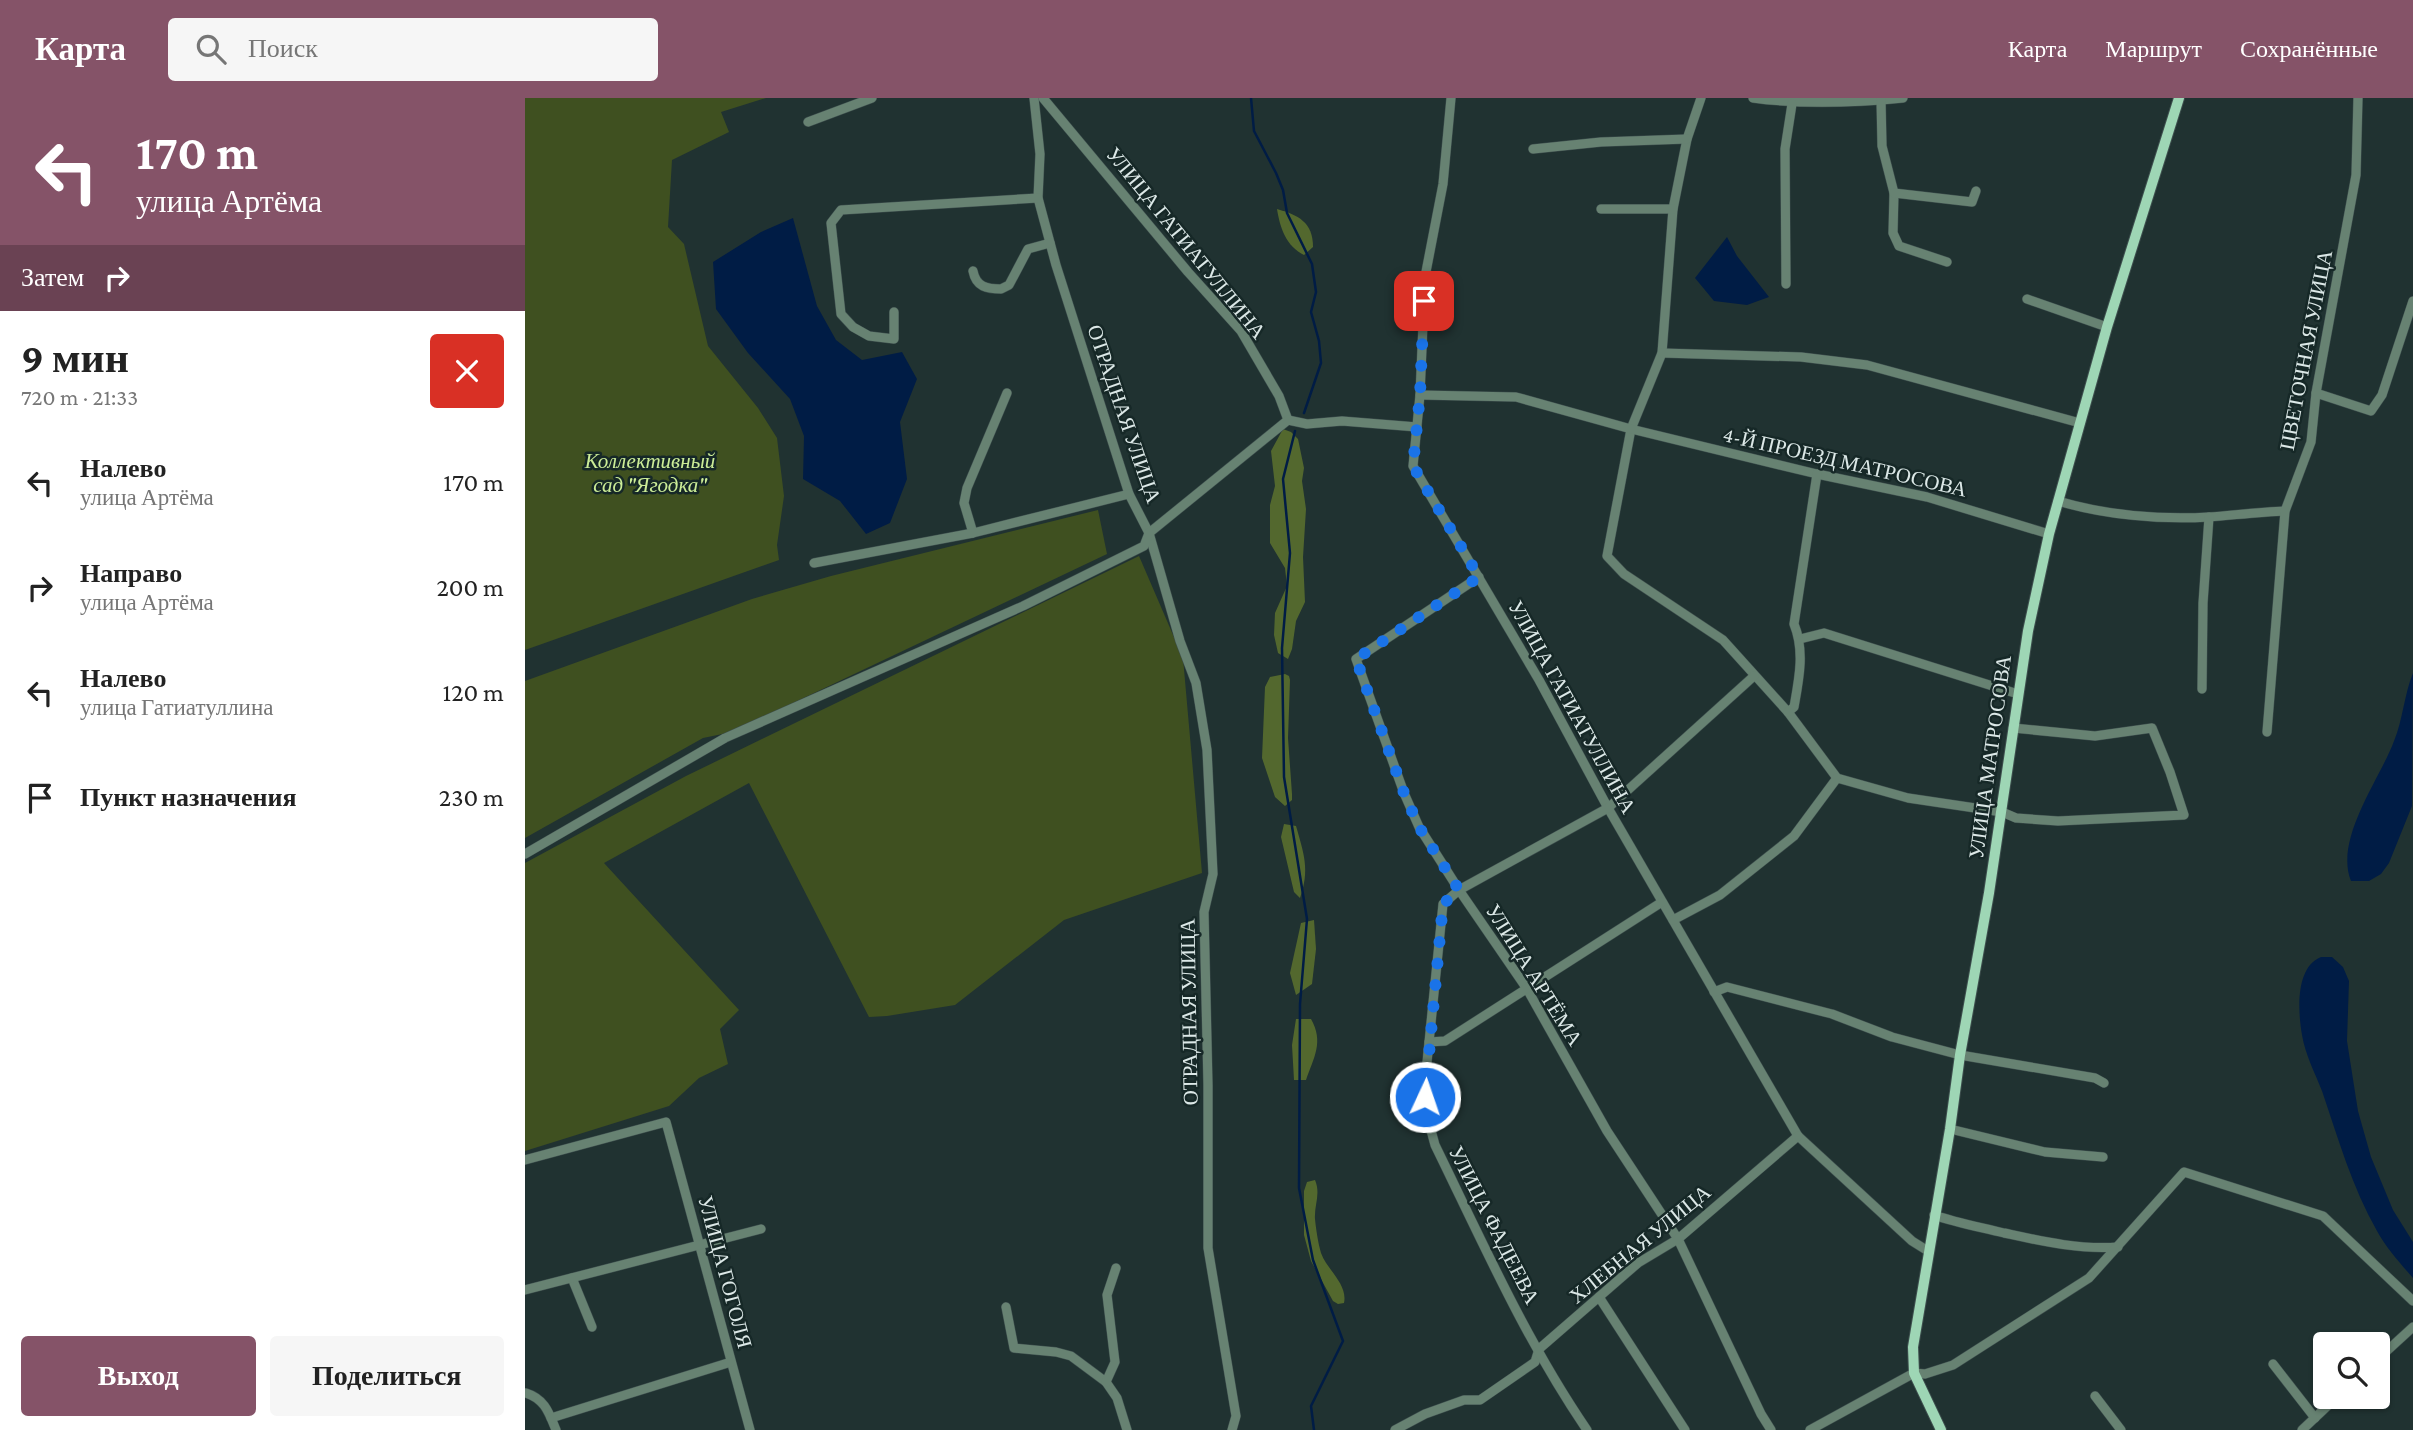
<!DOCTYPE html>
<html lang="ru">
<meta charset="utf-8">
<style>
:root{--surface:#fff;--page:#f6f6f6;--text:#222;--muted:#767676;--accent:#855368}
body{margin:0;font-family:"Crimson Pro",serif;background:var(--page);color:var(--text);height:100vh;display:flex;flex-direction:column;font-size:26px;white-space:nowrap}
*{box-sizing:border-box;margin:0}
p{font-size:23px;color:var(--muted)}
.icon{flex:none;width:38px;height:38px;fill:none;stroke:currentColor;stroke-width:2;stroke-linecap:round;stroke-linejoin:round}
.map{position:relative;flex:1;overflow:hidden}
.drawer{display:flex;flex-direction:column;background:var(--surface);width:525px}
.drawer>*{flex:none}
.hud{background:#855368;color:#fff;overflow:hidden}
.tools{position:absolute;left:1788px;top:1234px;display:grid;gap:14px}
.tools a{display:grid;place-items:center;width:77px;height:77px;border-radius:7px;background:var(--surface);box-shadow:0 2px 5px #0004;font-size:35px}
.pin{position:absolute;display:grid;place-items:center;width:60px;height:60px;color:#fff;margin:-30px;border-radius:14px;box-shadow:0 4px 10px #0006}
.me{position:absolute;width:77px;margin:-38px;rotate:3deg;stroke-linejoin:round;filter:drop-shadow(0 0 5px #0008)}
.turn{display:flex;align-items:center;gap:24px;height:147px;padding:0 21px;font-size:32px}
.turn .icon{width:91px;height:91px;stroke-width:2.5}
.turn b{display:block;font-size:49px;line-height:60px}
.then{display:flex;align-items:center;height:66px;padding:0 21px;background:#0003;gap:14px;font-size:26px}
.round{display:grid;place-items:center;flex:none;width:74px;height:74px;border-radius:7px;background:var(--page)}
.head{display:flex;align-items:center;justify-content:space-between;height:119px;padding:0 21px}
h1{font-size:42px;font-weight:700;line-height:52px}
.button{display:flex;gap:14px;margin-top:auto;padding:14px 21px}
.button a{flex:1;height:80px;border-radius:7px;background:var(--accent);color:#fff;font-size:28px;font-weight:700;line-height:80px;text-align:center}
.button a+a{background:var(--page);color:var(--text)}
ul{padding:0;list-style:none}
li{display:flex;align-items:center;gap:21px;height:105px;padding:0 21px}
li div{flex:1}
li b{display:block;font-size:26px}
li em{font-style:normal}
header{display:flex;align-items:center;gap:42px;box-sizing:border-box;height:98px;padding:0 35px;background:var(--accent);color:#fff}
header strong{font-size:33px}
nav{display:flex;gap:38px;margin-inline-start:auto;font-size:24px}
.search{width:490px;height:63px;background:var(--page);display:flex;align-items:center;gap:18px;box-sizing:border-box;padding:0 24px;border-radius:7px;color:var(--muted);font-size:26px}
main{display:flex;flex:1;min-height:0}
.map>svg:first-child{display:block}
</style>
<header>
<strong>Карта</strong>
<div class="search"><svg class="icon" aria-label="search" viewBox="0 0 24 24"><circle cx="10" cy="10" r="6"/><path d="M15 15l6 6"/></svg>Поиск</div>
<nav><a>Карта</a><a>Маршрут</a><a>Сохранённые</a></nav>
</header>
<main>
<section class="drawer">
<div class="hud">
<div class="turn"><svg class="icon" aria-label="left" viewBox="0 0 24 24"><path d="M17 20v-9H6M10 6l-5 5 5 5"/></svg><div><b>170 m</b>улица Артёма</div></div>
<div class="then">Затем<svg class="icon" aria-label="right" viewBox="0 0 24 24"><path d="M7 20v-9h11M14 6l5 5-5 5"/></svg></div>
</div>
<div class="head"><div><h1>9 мин</h1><p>720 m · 21:33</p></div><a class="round" style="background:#d93025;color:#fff"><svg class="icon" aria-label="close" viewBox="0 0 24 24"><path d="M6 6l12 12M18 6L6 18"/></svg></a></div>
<ul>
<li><svg class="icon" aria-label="left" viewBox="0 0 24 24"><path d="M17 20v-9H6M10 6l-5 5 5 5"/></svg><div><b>Налево</b><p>улица Артёма</p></div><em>170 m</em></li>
<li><svg class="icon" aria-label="right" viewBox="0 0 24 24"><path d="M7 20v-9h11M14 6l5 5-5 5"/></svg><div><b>Направо</b><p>улица Артёма</p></div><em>200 m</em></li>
<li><svg class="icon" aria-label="left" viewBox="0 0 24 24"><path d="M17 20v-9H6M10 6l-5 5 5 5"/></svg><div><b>Налево</b><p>улица Гатиатуллина</p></div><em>120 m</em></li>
<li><svg class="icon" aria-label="arrive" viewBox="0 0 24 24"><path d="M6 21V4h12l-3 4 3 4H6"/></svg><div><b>Пункт назначения</b></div><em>230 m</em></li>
</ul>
<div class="button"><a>Выход</a><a>Поделиться</a></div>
</section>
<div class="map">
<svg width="1888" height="1332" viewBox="0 0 1888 1332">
<rect width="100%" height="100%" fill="#203231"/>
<g fill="#3f5020">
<polygon points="0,0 241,0 196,14 204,34 147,62 143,129 159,146 183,248 233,310 252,340 259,398 252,447 254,462 0,552"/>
<polygon points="573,412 582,456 207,634 178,640 0,740 0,583 227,501 306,478"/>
<polygon points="614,458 658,560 677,775 539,822 430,907 362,918 344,919 224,685 79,765 214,912 195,931 203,966 174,980 144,1008 0,1053 0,765 161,678"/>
</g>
<g fill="#53682e">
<path d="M752,111c21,6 36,13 36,38l-9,8c-18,-9 -24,-27 -27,-46z"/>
<polygon points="758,331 766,334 773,341 779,370 777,383 781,411 778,459 780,504 771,523 767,551 763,561 753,555 749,537 750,515 762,488 760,470 745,445 745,407 750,388 746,353"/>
<polygon points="760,576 764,578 765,582 763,640 767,696 767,702 760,708 750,699 737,660 740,589 745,579"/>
<path d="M759,726l12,2c8,28 14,44 4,72l-6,-6 -13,-55z"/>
<polygon points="789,822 791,851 787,886 771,897 765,875 776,825"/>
<path d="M771,921h15c13,23 3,38 -5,61h-12l-2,-35z"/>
<path d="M790,1082c6,14 -1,25 0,39 1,10 3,24 6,34 6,17 27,31 23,50l-6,1 -5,-3 -22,-40 -7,-26v-44l3,-9z"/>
</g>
<g fill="#001c45">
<polygon points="268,120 292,208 311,242 337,262 377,254 392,281 375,324 382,381 365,425 341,436 315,403 278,381 279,338 265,301 223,255 191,211 188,164 236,134"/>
<polygon points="1202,139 1212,158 1244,199 1222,207 1189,203 1170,180"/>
<path d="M1888,575l-1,133 -23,57 -8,11 -12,7h-18c-17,-42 29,-102 43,-140 9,-22 10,-46 19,-68z"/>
<path d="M1796,859h11l11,10 6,14 -2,60 11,70 13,46 22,53 20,32v36c-13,-15 -26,-29 -36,-47 -25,-44 -39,-93 -55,-140 -7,-18 -17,-37 -20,-56 -4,-23 -7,-68 19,-78z"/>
</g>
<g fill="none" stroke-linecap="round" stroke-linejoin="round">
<g stroke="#001c45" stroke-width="2.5">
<polyline points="726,0 729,33 751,75 758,92 762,115 787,166 791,194 786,214 794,243 796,265 779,315"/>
<polyline points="770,333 758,381 765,455 757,550 759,679 782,821 775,906 774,1090 788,1162 818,1243 786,1308 789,1332"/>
</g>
<defs>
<g id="minor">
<polyline points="509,0 515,56 513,100 531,167 604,396 624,435 655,543 671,585 682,652 688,776 679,814 683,987 683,1150 711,1318 707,1332"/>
<polyline points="518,0 663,174 716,233 754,298 763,322"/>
<polyline points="926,0 918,86 900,179 895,297 888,368 1014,582 1083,710 1273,1038 1387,1143 1403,1153"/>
<polyline points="1176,0 1162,41 1148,111 1137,255 1106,331 1082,458 1099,476 1198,542 1263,614 1312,680 1383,700 1477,714 1491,720 1533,723 1659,717 1645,674 1627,630 1570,638 1488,630"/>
<path d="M1228,0c51,7 100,5 150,0"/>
<polyline points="1356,2 1357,48 1369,95 1368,135 1374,148 1422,164"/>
<polyline points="283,24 347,0"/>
<polyline points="1008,51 1076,44 1162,41"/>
<polyline points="1369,95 1447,104 1451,93"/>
<polyline points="1076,111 1148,111"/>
<path d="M448,173c3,16 14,18 28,18l8,-4 19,-36 22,-6"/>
<polyline points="1261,186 1260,51 1267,6"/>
<polyline points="1502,201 1582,229"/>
<polyline points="369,214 369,241 344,238 328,229 316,216 306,125 316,112 513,100"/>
<polyline points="1137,255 1276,259 1342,267 1555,325"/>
<polyline points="1791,295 1846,313 1857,297 1888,203"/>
<polyline points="895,297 991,299 1106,331 1292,376 1402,399 1524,436"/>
<path d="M1533,403c47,14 102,19 151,16 26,-2 51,-5 76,-6"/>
<polyline points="448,435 439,405 442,390 482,295"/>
<polyline points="289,465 448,435 604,396"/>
<polyline points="954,479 831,561 879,695 894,729 934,792 1002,891 1082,1033 1153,1141 1236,1316 1246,1332"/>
<polyline points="1275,541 1299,535 1493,596"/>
<polyline points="1677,591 1678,505 1684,419"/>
<path d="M1263,614l6,-5c5,-28 11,-56 0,-83l23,-150"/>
<polyline points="1742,634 1760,413 1786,344 1791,295 1831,77 1833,0"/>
<polyline points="0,756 200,640 498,508 619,448 624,435 763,322 782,326 817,323 892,329"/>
<polyline points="1148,822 1195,797 1269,738 1312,680"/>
<polyline points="1189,894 1202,889 1307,916 1367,939 1435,957 1570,980 1579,985"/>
<polyline points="904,944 920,943 1137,804"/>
<polyline points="1425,1031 1520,1054 1578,1059"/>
<polyline points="0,1062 141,1024 225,1332"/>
<path d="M1409,1117c23,8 46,12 70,18 37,8 75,17 114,14"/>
<polyline points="47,1180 67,1229"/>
<polyline points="0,1192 236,1131"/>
<polyline points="1074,1199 1160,1332"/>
<polyline points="481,1209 489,1250 531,1254 546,1258 581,1284 592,1300 602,1332"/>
<polyline points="1853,1261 1888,1229"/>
<polyline points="1748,1266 1790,1320"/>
<polyline points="581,1284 590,1264 582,1197 591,1170"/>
<path d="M1,1295c19,6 23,20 30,37"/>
<polyline points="1570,1298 1596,1332"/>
<polyline points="26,1320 206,1264"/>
<polyline points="870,1332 900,1316 939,1302 955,1302 1010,1264 1014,1251 1113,1165 1153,1141 1273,1038"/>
<path d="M1062,1332c-61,-89 -105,-189 -152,-285 -8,-25 -10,-47 -9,-73l17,-168 16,-14 149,-82 146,-132"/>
<polyline points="1285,1332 1389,1275 1400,1276 1428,1267 1564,1180 1659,1074 1798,1118 1888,1203"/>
<polyline points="1777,1332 1813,1298"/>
</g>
<polyline id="major" points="1416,1332 1389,1275 1388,1249 1425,1031 1435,957 1464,795 1503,533 1524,436 1582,229 1654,0"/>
</defs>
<use href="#minor" stroke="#3e4f4e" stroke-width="10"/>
<use href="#major" stroke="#3e4f4e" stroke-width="12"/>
<use href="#minor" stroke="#678272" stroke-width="9"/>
<use href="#major" stroke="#9ed6b5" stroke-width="10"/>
</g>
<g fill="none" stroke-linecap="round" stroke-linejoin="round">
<polyline stroke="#1a73e8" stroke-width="12" stroke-dasharray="0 21.6" points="899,203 895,297 888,368 954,479 831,561 879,695 894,729 934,792 918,806 900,999"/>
</g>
<g text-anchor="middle" stroke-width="5" stroke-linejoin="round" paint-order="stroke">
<g font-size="21" fill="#dce8e7" stroke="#162827">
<text transform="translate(661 145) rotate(51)" y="7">УЛИЦА ГАТИАТУЛЛИНА</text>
<text transform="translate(1781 252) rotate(-79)" y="7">ЦВЕТОЧНАЯ УЛИЦА</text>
<text transform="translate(599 316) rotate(71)" y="7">ОТРАДНАЯ УЛИЦА</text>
<text transform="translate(1320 364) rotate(13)" y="7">4-Й ПРОЕЗД МАТРОСОВА</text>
<text transform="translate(1047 609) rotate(61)" y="7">УЛИЦА ГАТИАТУЛЛИНА</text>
<text transform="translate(1465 659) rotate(-82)" y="7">УЛИЦА МАТРОСОВА</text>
<text transform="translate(1009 877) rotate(58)" y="7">УЛИЦА АРТЁМА</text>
<text transform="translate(664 914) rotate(-91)" y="7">ОТРАДНАЯ УЛИЦА</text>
<text transform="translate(969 1127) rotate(63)" y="7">УЛИЦА ФАДЕЕВА</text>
<text transform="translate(1115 1146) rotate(-39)" y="7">ХЛЕБНАЯ УЛИЦА</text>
<text transform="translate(200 1174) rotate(75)" y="7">УЛИЦА ГОГОЛЯ</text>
</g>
<g font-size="21" font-style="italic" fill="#cced97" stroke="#162827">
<text x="125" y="370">Коллективный<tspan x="125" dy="24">сад "Ягодка"</tspan></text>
</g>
</g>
</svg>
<div class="tools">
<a><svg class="icon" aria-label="search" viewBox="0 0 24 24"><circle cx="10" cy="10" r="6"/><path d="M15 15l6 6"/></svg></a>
</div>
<div class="pin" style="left:899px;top:203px;background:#d93025"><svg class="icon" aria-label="arrive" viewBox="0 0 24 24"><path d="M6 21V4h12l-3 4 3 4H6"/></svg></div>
<svg class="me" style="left:900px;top:999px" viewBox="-20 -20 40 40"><circle r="17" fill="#1a73e8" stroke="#fff" stroke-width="3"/><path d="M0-11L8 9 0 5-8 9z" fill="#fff"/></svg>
</div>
</main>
